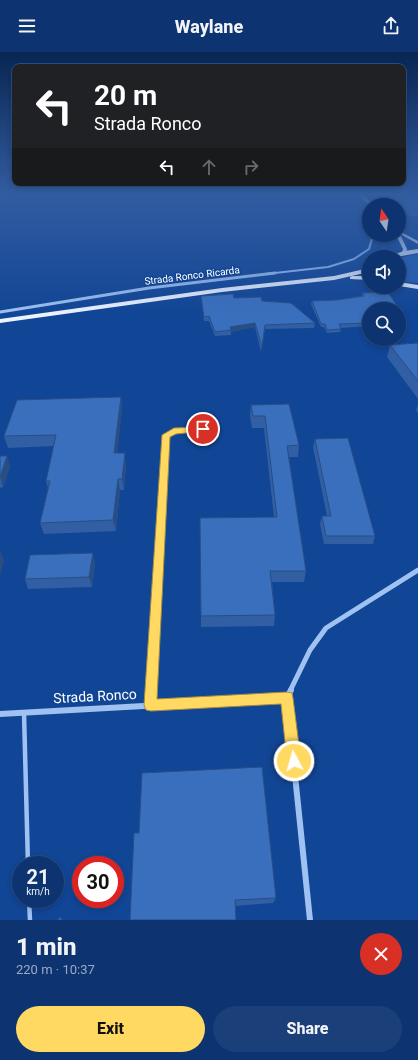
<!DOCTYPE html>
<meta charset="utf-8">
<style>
:root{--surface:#0d3470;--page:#1b3f78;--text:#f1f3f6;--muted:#9aaac3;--line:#2d4f83;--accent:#ffd962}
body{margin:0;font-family:Roboto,sans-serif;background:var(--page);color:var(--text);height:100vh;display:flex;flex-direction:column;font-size:15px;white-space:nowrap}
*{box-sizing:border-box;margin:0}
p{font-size:13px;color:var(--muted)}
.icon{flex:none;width:22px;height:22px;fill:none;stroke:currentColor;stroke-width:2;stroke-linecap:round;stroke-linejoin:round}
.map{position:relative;height:868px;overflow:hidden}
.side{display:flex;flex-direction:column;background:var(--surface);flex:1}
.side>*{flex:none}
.guide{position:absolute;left:12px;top:12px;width:394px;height:122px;border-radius:8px;box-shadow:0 2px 6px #0003,0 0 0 1px var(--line);background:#202124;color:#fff;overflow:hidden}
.needle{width:26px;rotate:347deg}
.controls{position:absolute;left:362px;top:146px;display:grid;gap:8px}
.controls a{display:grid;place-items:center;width:44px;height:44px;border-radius:50%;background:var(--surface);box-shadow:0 2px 6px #0003,0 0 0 1px var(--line);font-size:20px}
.speed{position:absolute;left:12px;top:804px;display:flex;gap:8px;font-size:20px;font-weight:700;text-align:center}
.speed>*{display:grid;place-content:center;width:52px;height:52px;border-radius:50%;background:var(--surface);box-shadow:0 2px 6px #0003,0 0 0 1px var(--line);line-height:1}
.speed small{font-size:10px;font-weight:400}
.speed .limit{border:6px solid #d22;background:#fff;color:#111}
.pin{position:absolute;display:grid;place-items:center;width:34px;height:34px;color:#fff;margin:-17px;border:2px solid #fff;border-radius:50%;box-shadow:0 1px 4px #0007}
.me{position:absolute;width:44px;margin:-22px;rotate:354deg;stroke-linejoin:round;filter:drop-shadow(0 0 3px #0008)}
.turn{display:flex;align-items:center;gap:14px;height:84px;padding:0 16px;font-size:18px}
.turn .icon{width:52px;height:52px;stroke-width:2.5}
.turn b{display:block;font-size:28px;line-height:34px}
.lanes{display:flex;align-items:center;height:38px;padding:0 16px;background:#0003;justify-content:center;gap:20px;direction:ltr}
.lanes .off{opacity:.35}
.round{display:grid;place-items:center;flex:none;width:42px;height:42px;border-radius:21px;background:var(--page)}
.summary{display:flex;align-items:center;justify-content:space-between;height:68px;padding:0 16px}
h1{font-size:24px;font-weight:800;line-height:30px}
.action{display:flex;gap:8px;margin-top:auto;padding:8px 16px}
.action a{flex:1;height:46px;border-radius:24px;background:var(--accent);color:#111;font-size:16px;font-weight:800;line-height:46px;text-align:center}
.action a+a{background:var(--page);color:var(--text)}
header{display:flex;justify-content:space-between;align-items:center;height:52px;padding:0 16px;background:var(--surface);font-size:18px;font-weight:800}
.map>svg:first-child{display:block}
</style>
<header><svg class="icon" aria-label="menu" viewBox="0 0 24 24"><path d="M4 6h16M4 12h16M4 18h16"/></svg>Waylane<svg class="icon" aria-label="share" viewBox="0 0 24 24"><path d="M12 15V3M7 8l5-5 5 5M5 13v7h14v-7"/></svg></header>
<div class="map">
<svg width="418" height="868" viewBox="0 0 418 868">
<rect width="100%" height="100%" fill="#114595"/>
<polygon fill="#245eb4" points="418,202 418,231 399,229 399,206"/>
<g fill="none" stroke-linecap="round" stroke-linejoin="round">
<g stroke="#a0c2f3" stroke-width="4.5">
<polyline points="24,661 28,813"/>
<polyline points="29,847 30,868"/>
</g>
<polyline stroke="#a0c2f3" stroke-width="2" points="266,222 328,215 354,207 369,197 373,183"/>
<polyline stroke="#a0c2f3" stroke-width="3" points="0,260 149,236 275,221"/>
<polyline stroke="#a0c2f3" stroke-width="3.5" points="162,462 166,383 174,379 203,377"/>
<g stroke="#a0c2f3" stroke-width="5">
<polyline points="152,639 162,461"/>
<polyline points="290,639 310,598 326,576 418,518"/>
</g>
<g stroke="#a0c2f3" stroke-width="6">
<polyline points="291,638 287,646 310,868"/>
<polyline points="151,653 152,638"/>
<polyline points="0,662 287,646"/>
</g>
<g fill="#d0e1fd" fill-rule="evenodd">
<polygon points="362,141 372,152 373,153 369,153 357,141"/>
<polygon points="399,179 418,189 418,192 400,182 407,197 406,201 404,202 402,201 403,197 396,183 399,183"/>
</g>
<g fill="#ecf3ff" fill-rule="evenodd">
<polygon points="418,197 418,201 396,205 386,205 404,199"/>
<polygon points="369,216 369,220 334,228 222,240 0,271 0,267 222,236 334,224"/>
<polygon points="352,224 369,224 369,228 350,227 350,225"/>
<polygon points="399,230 418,233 418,237 399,234"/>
</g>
</g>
<g fill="#325fa3">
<polygon points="373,141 418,141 418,164 411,165 388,142 374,142"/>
<polygon points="362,241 369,257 369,274 340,276 341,277 340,280 327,281 324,275 321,275 311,252 312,249 337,248 362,245"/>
<polygon points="201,244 234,246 262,249 315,271 314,276 265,277 261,300 255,275 231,280 231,283 215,284 209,269 204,269"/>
<polygon points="399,258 406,269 405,272 399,273"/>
<polygon points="418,291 418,347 387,305 390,293"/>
<polygon points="121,345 122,357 117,401 126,412 124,438 120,438 116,479 44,482 40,471 48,436 46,429 54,394 8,396 4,384"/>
<polygon points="251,353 299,393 298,405 289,405 306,519 304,530 272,530 275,563 274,574 201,575 200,466 274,465 264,376 252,376 250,364"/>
<polygon points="418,353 418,361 416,358"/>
<polygon points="315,387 375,484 373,492 324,492 320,472 322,464 327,464 313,395"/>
<polygon points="0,404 10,414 3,435 0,436"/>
<polygon points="95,511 92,535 28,537 25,527"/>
<polygon points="134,781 276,846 273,851 235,854"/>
</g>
<g fill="#294e84">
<polygon points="255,271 255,275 231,280 230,275"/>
<polygon points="121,345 122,357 116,413 114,401"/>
<polygon points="125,401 126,412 124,438 122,427"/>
<polygon points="7,404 10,414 3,435 0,425"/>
<polygon points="118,427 120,438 116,479 113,468"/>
<polygon points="0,498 4,508 0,525"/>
<polygon points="93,501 95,511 92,535 89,525"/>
</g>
<g fill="#3a6fbd" stroke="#294e84">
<polygon points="398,141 418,141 418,156 413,156"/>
<polygon points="388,240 399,257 369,257 369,271 339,272 341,277 327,278 325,272 321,272 312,249 337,248 364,244 362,241"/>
<polygon points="233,242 234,246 261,245 262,249 291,251 315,271 265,273 262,295 255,271 230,275 231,278 215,280 209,264 204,265 201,244"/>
<polygon points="399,258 406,269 399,269"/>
<polygon points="418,291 418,329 390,293"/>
<polygon points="121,345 114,401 125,401 122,427 118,427 113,468 40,471 50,429 46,429 56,383 4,384 17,348"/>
<polygon points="289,352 299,393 287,394 306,519 270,519 275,563 201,564 200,466 277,465 265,364 253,364 251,353"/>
<polygon points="348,386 375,484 326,484 322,464 331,464 315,387"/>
<polygon points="0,404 7,404 0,425"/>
<polygon points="93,501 89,525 25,527 30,503"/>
<polygon points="262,715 276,846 235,848 236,868 130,868 134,781 139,781 142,721"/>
<polygon points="61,865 62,868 57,868"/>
</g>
<linearGradient id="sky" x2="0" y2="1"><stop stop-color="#092652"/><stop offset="0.54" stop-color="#325ca0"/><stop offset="1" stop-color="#325ca0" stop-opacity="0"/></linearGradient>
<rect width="418" height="263" fill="url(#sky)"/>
<polygon fill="#ffd962" stroke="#a68d40" points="203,375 207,377 206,379 176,382 170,385 157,647 287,640 292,641 293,646 301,709 299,714 294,716 289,714 287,709 281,652 151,659 146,658 144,653 162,383 174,376"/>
<g text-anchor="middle" stroke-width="3" stroke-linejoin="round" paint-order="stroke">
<g font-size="10" fill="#fff" stroke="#114595">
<text transform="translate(192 223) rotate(-7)" y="4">Strada Ronco Ricarda</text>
</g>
<g font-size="14" fill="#fff" stroke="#114595">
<text transform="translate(95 644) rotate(-3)" y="5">Strada Ronco</text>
</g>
</g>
</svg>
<div class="controls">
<a><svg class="needle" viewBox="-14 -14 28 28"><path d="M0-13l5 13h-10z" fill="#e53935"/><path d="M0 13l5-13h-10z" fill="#9aaac3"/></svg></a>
<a><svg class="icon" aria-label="sound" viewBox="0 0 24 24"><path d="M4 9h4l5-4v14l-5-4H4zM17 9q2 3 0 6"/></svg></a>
<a><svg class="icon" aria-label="search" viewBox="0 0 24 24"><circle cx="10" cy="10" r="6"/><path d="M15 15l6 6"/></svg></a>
</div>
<div class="speed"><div>21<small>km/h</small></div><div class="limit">30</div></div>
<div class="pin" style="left:203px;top:377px;background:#d93025"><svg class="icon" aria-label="arrive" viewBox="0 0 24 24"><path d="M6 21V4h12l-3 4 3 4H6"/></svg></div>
<svg class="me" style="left:294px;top:709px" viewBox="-20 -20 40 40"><circle r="17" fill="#ffd962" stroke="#fff" stroke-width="3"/><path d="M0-11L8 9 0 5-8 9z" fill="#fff"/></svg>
<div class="guide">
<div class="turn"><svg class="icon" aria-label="left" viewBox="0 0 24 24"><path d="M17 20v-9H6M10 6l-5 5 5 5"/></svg><div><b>20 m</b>Strada Ronco</div></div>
<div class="lanes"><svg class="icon" aria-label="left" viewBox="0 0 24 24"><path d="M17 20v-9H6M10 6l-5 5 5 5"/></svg><svg class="icon off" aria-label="ahead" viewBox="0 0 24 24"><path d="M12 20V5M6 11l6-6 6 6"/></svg><svg class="icon off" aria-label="right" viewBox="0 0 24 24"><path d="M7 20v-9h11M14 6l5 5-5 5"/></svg></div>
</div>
</div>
<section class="side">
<div class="summary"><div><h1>1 min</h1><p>220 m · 10:37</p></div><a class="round" style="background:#d93025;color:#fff"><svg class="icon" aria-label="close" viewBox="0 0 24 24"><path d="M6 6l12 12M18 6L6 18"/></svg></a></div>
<div class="action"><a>Exit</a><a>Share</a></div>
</section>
